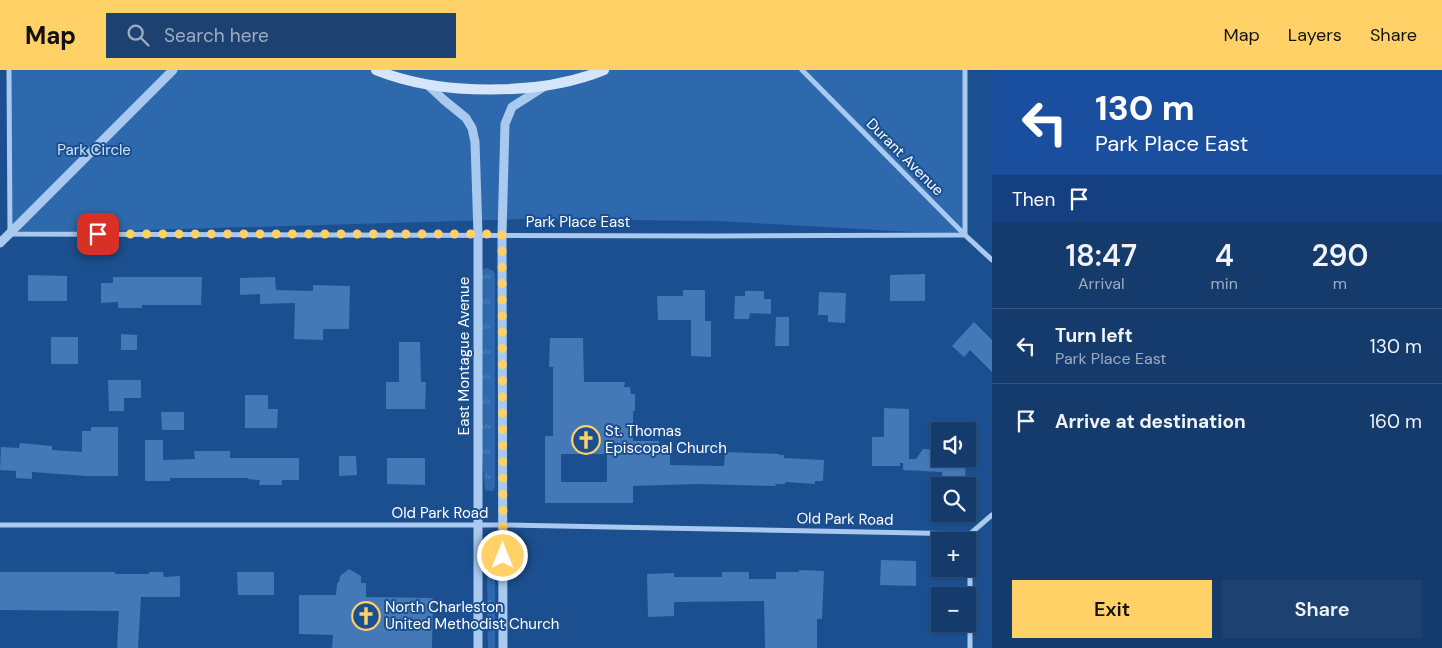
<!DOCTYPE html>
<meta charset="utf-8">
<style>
:root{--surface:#143b6b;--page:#1d4271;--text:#f1f3f6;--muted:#9dadc1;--line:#33557e;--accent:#ffd166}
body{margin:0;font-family:"DM Sans",sans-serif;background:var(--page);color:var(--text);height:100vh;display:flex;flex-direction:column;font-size:19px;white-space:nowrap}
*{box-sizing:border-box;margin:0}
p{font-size:16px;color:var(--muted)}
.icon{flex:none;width:28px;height:28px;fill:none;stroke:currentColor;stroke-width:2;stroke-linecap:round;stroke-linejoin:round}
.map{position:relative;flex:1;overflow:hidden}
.sheet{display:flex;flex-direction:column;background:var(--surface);width:450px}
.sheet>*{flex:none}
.guide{background:#1a4fa0;color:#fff;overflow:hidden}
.tools{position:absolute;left:931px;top:352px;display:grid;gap:10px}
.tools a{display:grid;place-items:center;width:45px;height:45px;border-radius:0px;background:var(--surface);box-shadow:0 1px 4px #0004,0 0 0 1px var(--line);font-size:25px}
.pin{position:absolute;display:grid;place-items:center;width:42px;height:42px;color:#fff;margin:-21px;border-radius:10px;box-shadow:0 2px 8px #0006}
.me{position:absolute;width:55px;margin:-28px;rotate:0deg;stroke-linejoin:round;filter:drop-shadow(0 0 4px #0008)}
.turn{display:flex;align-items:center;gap:18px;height:105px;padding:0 20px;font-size:22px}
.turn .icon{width:65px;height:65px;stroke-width:2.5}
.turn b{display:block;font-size:35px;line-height:42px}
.then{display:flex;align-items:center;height:48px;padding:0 20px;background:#0003;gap:10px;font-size:19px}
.eta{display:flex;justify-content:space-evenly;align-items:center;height:85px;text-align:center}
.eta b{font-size:30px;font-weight:600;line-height:35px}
.button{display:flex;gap:10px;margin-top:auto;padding:10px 20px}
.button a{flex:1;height:58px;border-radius:0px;background:var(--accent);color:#111;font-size:20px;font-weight:600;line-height:58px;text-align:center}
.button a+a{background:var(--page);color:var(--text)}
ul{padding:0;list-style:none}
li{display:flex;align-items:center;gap:15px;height:75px;padding:0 20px;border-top:1px solid var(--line)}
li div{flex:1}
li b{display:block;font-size:19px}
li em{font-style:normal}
header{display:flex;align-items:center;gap:30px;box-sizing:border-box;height:70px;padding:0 25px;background:var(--accent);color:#111}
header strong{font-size:24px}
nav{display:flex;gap:28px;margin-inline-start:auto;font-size:18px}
.search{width:350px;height:45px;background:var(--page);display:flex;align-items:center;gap:12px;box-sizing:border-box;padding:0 18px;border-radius:0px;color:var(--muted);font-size:19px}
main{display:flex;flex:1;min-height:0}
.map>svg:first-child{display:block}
</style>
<header>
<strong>Map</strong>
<div class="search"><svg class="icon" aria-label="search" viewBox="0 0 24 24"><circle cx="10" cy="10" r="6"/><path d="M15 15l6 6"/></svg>Search here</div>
<nav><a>Map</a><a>Layers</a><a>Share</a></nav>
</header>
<main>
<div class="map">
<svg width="992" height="578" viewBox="0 0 992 578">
<defs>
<pattern id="grass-tufts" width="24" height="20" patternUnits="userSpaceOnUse" patternTransform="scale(1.25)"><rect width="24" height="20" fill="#2e69ad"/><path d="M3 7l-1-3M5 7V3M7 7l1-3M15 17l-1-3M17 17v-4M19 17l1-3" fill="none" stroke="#4d80b9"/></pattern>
</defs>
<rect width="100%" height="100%" fill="#1b4f8f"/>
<g fill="url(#grass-tufts)">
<polygon points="487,198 494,201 495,205 495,417 494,420 491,421 485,420 480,361 482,200"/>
<polygon points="490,491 495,493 495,578 488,578 487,499 488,493"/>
</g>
<polygon fill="#2e69ad" points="10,0 965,0 965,165 717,151 525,149 10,164"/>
<g fill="#4478b7" fill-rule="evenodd">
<polygon points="925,204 925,231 890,231 890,205"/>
<polygon points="28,205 67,206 67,231 28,231"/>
<polygon points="113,207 202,207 201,235 142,235 142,238 118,238 118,232 101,233 101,213 113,213"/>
<polygon points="275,207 276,220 313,221 313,215 350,216 349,259 323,259 323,270 294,269 295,233 260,234 260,224 240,225 240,208"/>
<polygon points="683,220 705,220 705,251 711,251 711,287 691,286 691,250 658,250 657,226 683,226"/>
<polygon points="745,221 764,221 764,229 771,229 771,244 750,243 749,249 734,249 735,226 745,226"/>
<polygon points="819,222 846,223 845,253 828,252 828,245 818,245"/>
<polygon points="776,247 789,247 789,276 775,276"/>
<polygon points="974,252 992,270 992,302 970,280 964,287 952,276"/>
<polygon points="121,264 137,265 137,280 121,280"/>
<rect x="51" y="267" width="27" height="27"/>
<path d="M550,268h33l1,44h41l-1,5h6l1,7h4v17h-2v30h26v5h11v19l54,1 1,-14 54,2v1h5v3l40,2 -1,21h-8v3l-30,-2v2h-10l1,2 -78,-2 -65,2v17h-88v-67h8v-69h-4zM561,384h46v28h-46z"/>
<polygon points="399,272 420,272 421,312 426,312 425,339 386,339 386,312 399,312"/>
<polygon points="108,310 141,310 141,328 124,328 124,341 109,341"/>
<polygon points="245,325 268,325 268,339 278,339 277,358 245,358"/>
<polygon points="884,338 909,339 909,389 916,389 923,379 940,380 940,389 966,389 965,410 942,409 942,402 903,400 903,393 900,393 900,396 872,396 872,367 884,367"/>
<polygon points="161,342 184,342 184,360 162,360"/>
<polygon points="91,357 118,357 118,406 86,406 32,402 32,409 16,408 16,401 0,400 1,377 19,378 20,373 52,376 52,380 82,382 82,361 91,361"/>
<polygon points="145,370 163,370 163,390 195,389 194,381 230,381 230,388 299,388 299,410 282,410 282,415 259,415 260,410 248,409 248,408 170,408 170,411 145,411"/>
<polygon points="339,386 356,386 357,405 339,406"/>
<polygon points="387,388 425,388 425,415 387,414"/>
<polygon points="881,490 916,491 916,516 880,515"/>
<polygon points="349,499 361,506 361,513 366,513 366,527 433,528 432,578 332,578 333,565 299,564 299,525 336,525 337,513 339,512 340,506"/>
<polygon points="799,500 824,501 822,549 817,549 817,578 765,578 764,531 674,532 674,546 648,547 647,504 674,503 674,507 722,507 722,502 749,502 749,509 776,509 776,502 799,502"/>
<polygon points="0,502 115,502 115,504 149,504 149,502 163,502 164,507 180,506 180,527 141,527 138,578 117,578 119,541 0,540"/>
<polygon points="237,502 274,502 274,525 238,525"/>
</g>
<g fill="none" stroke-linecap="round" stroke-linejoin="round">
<g stroke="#a9c9ee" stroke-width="5">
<polyline points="9,0 10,164 716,166 965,165 965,0"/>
<polyline points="802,0 965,165 992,190"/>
<polyline points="0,455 503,455 970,464"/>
<polyline points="970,578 970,464 992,445"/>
</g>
<g stroke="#a9c9ee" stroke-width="9">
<polyline points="428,15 444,30 466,48 472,58 475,72 478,164 478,578"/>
<polyline points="0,173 173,0"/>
<polyline points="503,578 502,164 505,54 512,37 545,16"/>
</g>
<path stroke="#d6e6fa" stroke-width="10" d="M376,0c64,26 164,26 228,0"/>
</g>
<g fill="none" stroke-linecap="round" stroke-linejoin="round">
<polyline stroke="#ffd166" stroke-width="9" stroke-dasharray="0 16.2" points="98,164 502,164 503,486"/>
</g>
<defs>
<symbol id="church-ring" viewBox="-11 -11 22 22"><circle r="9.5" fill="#1b4f8f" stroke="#ffd166" stroke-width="1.5"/><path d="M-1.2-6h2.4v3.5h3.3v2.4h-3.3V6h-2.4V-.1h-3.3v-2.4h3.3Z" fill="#ffd166"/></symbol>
</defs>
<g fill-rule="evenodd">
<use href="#church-ring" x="570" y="354" width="32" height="32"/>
<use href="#church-ring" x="350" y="530" width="32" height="32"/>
</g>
<g text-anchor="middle" stroke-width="4" stroke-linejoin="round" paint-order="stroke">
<g font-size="15" fill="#cfe3fa" stroke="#1b4f8f">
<text x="94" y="85">Park Circle</text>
</g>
<g font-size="15" fill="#fff" stroke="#1b4f8f">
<text transform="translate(905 87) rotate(45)" y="5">Durant Avenue</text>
<text x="578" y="157">Park Place East</text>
<text transform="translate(464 286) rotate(-90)" y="5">East Montague Avenue</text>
<text x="440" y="448">Old Park Road</text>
<text transform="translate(845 449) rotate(1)" y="5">Old Park Road</text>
</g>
<g font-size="15" fill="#fff" stroke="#1b4f8f" text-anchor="start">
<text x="605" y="366">St. Thomas<tspan x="605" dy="17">Episcopal Church</tspan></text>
<text x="385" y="542">North Charleston<tspan x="385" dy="17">United Methodist Church</tspan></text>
</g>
</g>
</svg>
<div class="tools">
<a><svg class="icon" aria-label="sound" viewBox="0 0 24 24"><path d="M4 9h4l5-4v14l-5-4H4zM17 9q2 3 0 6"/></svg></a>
<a><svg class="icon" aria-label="search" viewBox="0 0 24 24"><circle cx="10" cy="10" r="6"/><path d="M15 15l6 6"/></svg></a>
<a>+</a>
<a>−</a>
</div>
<div class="pin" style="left:98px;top:164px;background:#d93025"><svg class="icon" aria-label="arrive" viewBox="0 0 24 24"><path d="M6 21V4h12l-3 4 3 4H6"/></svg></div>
<svg class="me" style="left:503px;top:486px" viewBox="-20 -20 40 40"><circle r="17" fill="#ffd166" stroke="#fff" stroke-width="3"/><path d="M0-11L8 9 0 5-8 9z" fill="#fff"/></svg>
</div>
<section class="sheet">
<div class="guide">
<div class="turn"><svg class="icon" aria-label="left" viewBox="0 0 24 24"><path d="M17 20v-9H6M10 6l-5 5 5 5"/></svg><div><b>130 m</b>Park Place East</div></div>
<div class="then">Then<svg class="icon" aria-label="arrive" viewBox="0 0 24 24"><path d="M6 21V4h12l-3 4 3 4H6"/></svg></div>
</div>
<div class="eta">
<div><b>18:47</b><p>Arrival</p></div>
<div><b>4</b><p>min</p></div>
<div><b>290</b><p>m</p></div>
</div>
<ul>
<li><svg class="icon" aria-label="left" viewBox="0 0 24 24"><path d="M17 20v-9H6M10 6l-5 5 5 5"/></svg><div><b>Turn left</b><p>Park Place East</p></div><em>130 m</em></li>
<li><svg class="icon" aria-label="arrive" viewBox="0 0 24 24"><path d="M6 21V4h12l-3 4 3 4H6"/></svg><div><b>Arrive at destination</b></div><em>160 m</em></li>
</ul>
<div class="button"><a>Exit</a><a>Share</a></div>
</section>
</main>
